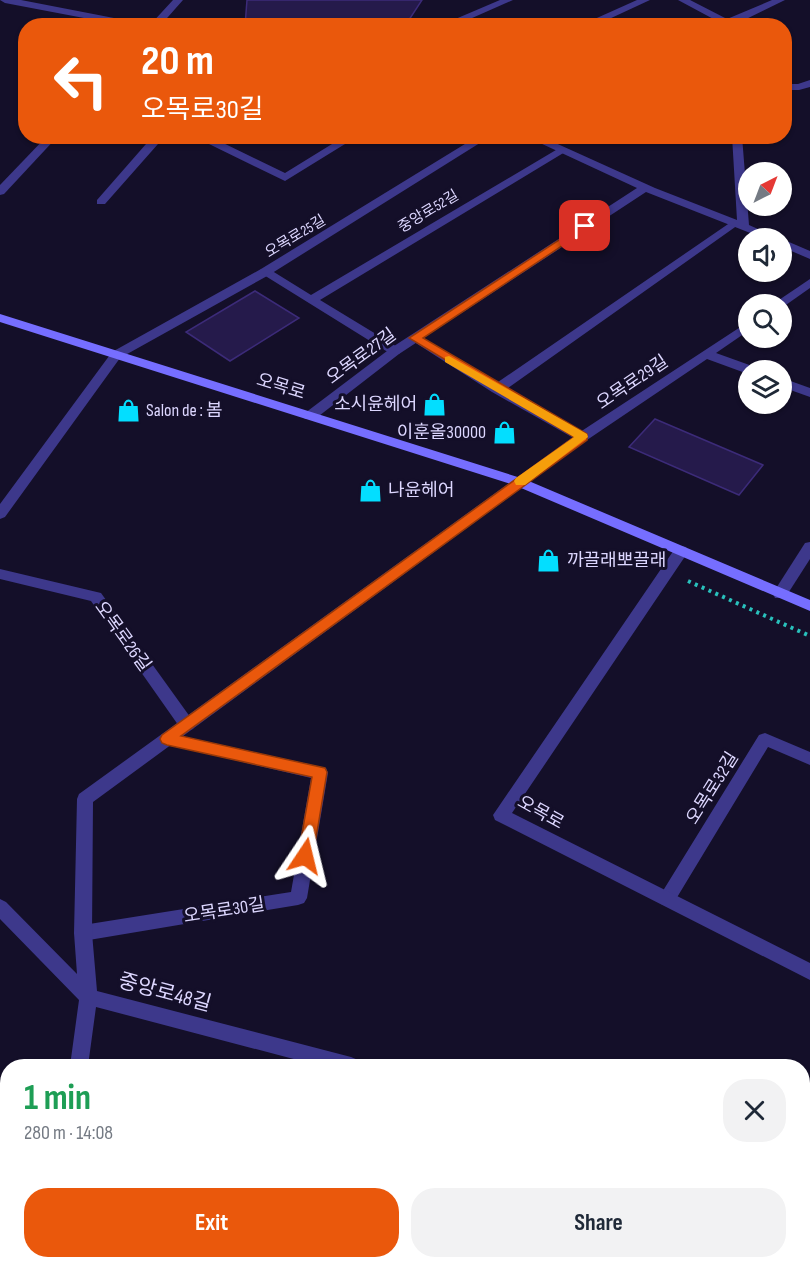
<!DOCTYPE html>
<meta charset="utf-8">
<style>
:root{--surface:#fff;--page:#f2f2f3;--text:#1f2937;--muted:#747a83;--accent:#ea580c}
body{margin:0;font-family:"Sofia Sans Condensed","Noto Sans KR",sans-serif;background:var(--page);color:var(--text);height:100vh;display:flex;flex-direction:column;font-size:22px;white-space:nowrap}
*{box-sizing:border-box;margin:0}
p{font-size:20px;color:var(--muted)}
.icon{flex:none;width:33px;height:33px;fill:none;stroke:currentColor;stroke-width:2;stroke-linecap:round;stroke-linejoin:round}
.map{position:relative;flex:1;overflow:hidden}
.sheet{position:absolute;left:0px;top:1059px;width:810px;height:210px;display:flex;flex-direction:column;background:var(--surface);border-radius:24px 24px 0 0;box-shadow:0 2px 4px #0004}
.sheet>*{flex:none}
.banner{position:absolute;left:18px;top:18px;width:774px;height:126px;border-radius:24px;box-shadow:0 2px 4px #0004;background:#ea580c;color:#fff;overflow:hidden}
.needle{width:39px;rotate:42deg}
.controls{position:absolute;left:738px;top:162px;display:grid;gap:12px}
.controls a{display:grid;place-items:center;width:54px;height:54px;border-radius:50%;background:var(--surface);box-shadow:0 2px 4px #0004;font-size:30px}
.pin{position:absolute;display:grid;place-items:center;width:51px;height:51px;color:#fff;margin:-26px;border-radius:12px;box-shadow:0 3px 9px #0006}
.me{position:absolute;width:66px;margin:-33px;rotate:10deg;stroke-linejoin:round;filter:drop-shadow(0 0 4px #0008)}
.turn{display:flex;align-items:center;gap:21px;height:126px;padding:0 24px;font-size:27px}
.turn .icon{width:78px;height:78px;stroke-width:2.5}
.turn b{display:block;font-size:42px;line-height:51px}
.round{display:grid;place-items:center;flex:none;width:63px;height:63px;border-radius:24px;background:var(--page)}
.headline{display:flex;align-items:center;justify-content:space-between;height:102px;padding:0 24px}
h1{font-size:36px;font-weight:700;line-height:45px;color:#1e9e55}
.cta{display:flex;gap:12px;margin-top:auto;padding:12px 24px}
.cta a{flex:1;height:69px;border-radius:24px;background:var(--accent);color:#fff;font-size:24px;font-weight:700;line-height:69px;text-align:center}
.cta a+a{background:var(--page);color:var(--text)}
.map>svg:first-child{display:block}
</style>
<div class="map">
<svg width="810" height="1269" viewBox="0 0 810 1269">
<rect width="100%" height="100%" fill="#140f29"/>
<g fill="#251a4b" stroke="#3c2b79" stroke-width="1.5">
<polygon points="247,0 422,0 405,26 245,26"/>
<polygon points="255,291 299,318 230,361 186,332"/>
<polygon points="655,419 763,465 739,495 629,447"/>
</g>
<g fill="none" stroke-linecap="round" stroke-linejoin="round">
<polyline stroke="#29c1bc" stroke-width="4" stroke-dasharray="3 4.5" stroke-linecap="butt" points="688,581 810,636"/>
<g fill="#3d388b" fill-rule="evenodd">
<polygon points="153,136 215,139 285,173 345,136 358,136 285,181 209,144 158,144 105,204 97,204 97,200"/>
<polygon points="561,147 566,150 565,152 320,300 399,348 401,351 399,354 391,354 259,272 261,269 269,269 311,295"/>
<polygon points="734,220 738,221 738,225 508,388 587,434 589,437 587,440 577,440 492,392 408,338 414,334 418,335 498,382"/>
<polygon points="810,542 810,559 785,598 775,598 773,594 775,590 805,543"/>
<polygon points="0,569 101,593 193,721 195,725 193,729 187,731 181,729 91,601 0,579"/>
<polygon points="167,733 326,768 328,773 307,898 304,903 298,905 83,941 77,938 74,933 77,928 83,925 291,892 311,778 161,743 159,739 161,735"/>
<polygon points="765,733 810,752 810,765 768,747 673,904 667,906 661,904 658,899 661,894 759,735"/>
<rect x="0" y="1134" width="8" height="18"/>
<polygon points="157,1262 189,1262 192,1269 160,1269"/>
</g>
<g fill="#3d388b" fill-rule="evenodd">
<polygon points="0,0 21,0 150,25 173,0 183,0 160,26 126,26 5,3"/>
<polygon points="500,0 513,0 454,26 439,26"/>
<polygon points="637,0 650,0 594,26 579,26"/>
<polygon points="678,0 690,0 727,19 772,0 785,0 732,26 714,26 719,22"/>
<polygon points="810,80 810,87 799,90 784,90 784,84 798,84"/>
<polygon points="47,136 58,136 4,194 0,195 0,185"/>
<path d="M99,136c15,0 51,-3 62,5l-5,3 -52,-5z"/>
<polygon points="478,136 491,136 269,275 120,358 5,517 0,519 0,504 112,352 261,269"/>
<polygon points="525,136 540,136 655,188 737,220 732,136 742,136 749,225 778,238 763,238 646,192 399,354 315,419 305,419 303,416 305,413 391,348 637,188"/>
<polygon points="782,239 810,251 810,259 782,247"/>
<polygon points="810,279 810,288 783,307 773,304"/>
<polygon points="748,322 748,331 716,353 755,367 756,370 748,370 748,374 707,359 587,440 93,802 92,933 97,991 351,1057 358,1060 360,1066 320,1066 96,1007 88,1066 70,1066 79,1000 0,919 0,899 6,902 77,974 74,933 77,799 79,794 577,434"/>
<polygon points="782,378 810,388 810,397 782,387"/>
<polygon points="681,546 686,547 688,551 686,555 512,813 810,963 810,980 495,820 493,815 676,547"/>
<polygon points="802,1176 810,1178 810,1198 802,1196"/>
<rect x="58" y="1262" width="20" height="7"/>
</g>
<polygon fill="#766eff" fill-rule="evenodd" points="0,314 524,479 810,600 810,611 514,485 0,322"/>
</g>
<polygon fill="#ea580c" stroke="#983908" stroke-width="1.5" points="585,223 590,226 589,228 423,338 587,434 587,440 181,736 325,768 327,772 313,856 311,861 305,863 300,861 298,856 312,777 167,745 162,743 160,739 162,735 574,437 409,338"/>
<polygon fill="#f59e0b" points="449,356 587,434 588,437 525,485 516,485 514,481 516,478 574,437 445,362 445,357"/>
<defs>
<symbol id="shop-bare" viewBox="-9 -9 18 18"><path d="M-5-2.5h2.3a2.7 3.5 0 0 1 5.4 0H5L5.5 6h-11ZM-1.5-2.5h3a1.5 2.3 0 0 0-3 0Z" fill="#03deff" stroke="#140f29" stroke-width="2.5" paint-order="stroke"/></symbol>
</defs>
<g fill-rule="evenodd">
<use href="#shop-bare" x="418" y="388" width="33" height="33"/>
<use href="#shop-bare" x="112" y="394" width="33" height="33"/>
<use href="#shop-bare" x="488" y="416" width="33" height="33"/>
<use href="#shop-bare" x="354" y="474" width="33" height="33"/>
<use href="#shop-bare" x="532" y="544" width="33" height="33"/>
</g>
<g text-anchor="middle" stroke-width="6" stroke-linejoin="round" paint-order="stroke">
<g font-size="15" fill="#ddd7ff" stroke="#140f29">
<text transform="translate(428 211) rotate(-31)" y="5">중앙로52길</text>
<text transform="translate(295 236) rotate(-31)" y="5">오목로25길</text>
</g>
<g font-size="18" fill="#ddd7ff" stroke="#140f29">
<text transform="translate(361 356) rotate(-36)" y="6">오목로27길</text>
<text transform="translate(632 382) rotate(-34)" y="6">오목로29길</text>
<text transform="translate(281 386) rotate(17)" y="6">오목로</text>
<text transform="translate(123 636) rotate(54)" y="6">오목로26길</text>
<text transform="translate(712 788) rotate(-58)" y="6">오목로32길</text>
<text transform="translate(541 812) rotate(29)" y="6">오목로</text>
<text transform="translate(224 910) rotate(-9)" y="6">오목로30길</text>
</g>
<g font-size="18" fill="#ddd7ff" stroke="#140f29" text-anchor="start">
<text x="417" y="410" text-anchor="end">소시윤헤어</text>
<text x="146" y="416">Salon de : 봄</text>
<text x="486" y="438" text-anchor="end">이훈올30000</text>
<text x="388" y="496">나윤헤어</text>
<text x="567" y="566">까끌래뽀끌래</text>
</g>
<g font-size="21" fill="#ddd7ff" stroke="#140f29">
<text transform="translate(165 992) rotate(15)" y="7">중앙로48길</text>
</g>
</g>
</svg>
<div class="controls">
<a><svg class="needle" viewBox="-14 -14 28 28"><path d="M0-13l5 13h-10z" fill="#e53935"/><path d="M0 13l5-13h-10z" fill="#747a83"/></svg></a>
<a><svg class="icon" aria-label="sound" viewBox="0 0 24 24"><path d="M4 9h4l5-4v14l-5-4H4zM17 9q2 3 0 6"/></svg></a>
<a><svg class="icon" aria-label="search" viewBox="0 0 24 24"><circle cx="10" cy="10" r="6"/><path d="M15 15l6 6"/></svg></a>
<a><svg class="icon" aria-label="layers" viewBox="0 0 24 24"><path d="M12 4l9 5-9 5-9-5zM3 14l9 5 9-5"/></svg></a>
</div>
<div class="pin" style="left:585px;top:226px;background:#d93025"><svg class="icon" aria-label="arrive" viewBox="0 0 24 24"><path d="M6 21V4h12l-3 4 3 4H6"/></svg></div>
<svg class="me" style="left:305px;top:856px" viewBox="-20 -20 40 40"><path d="M0-17L14 15 0 8-14 15z" fill="#ea580c" stroke="#fff" stroke-width="4"/></svg>
<div class="banner">
<div class="turn"><svg class="icon" aria-label="left" viewBox="0 0 24 24"><path d="M17 20v-9H6M10 6l-5 5 5 5"/></svg><div><b>20 m</b>오목로30길</div></div>
</div>
<section class="sheet">
<div class="headline"><div><h1>1 min</h1><p>280 m · 14:08</p></div><a class="round"><svg class="icon" aria-label="close" viewBox="0 0 24 24"><path d="M6 6l12 12M18 6L6 18"/></svg></a></div>
<div class="cta"><a>Exit</a><a>Share</a></div>
</section>
</div>
